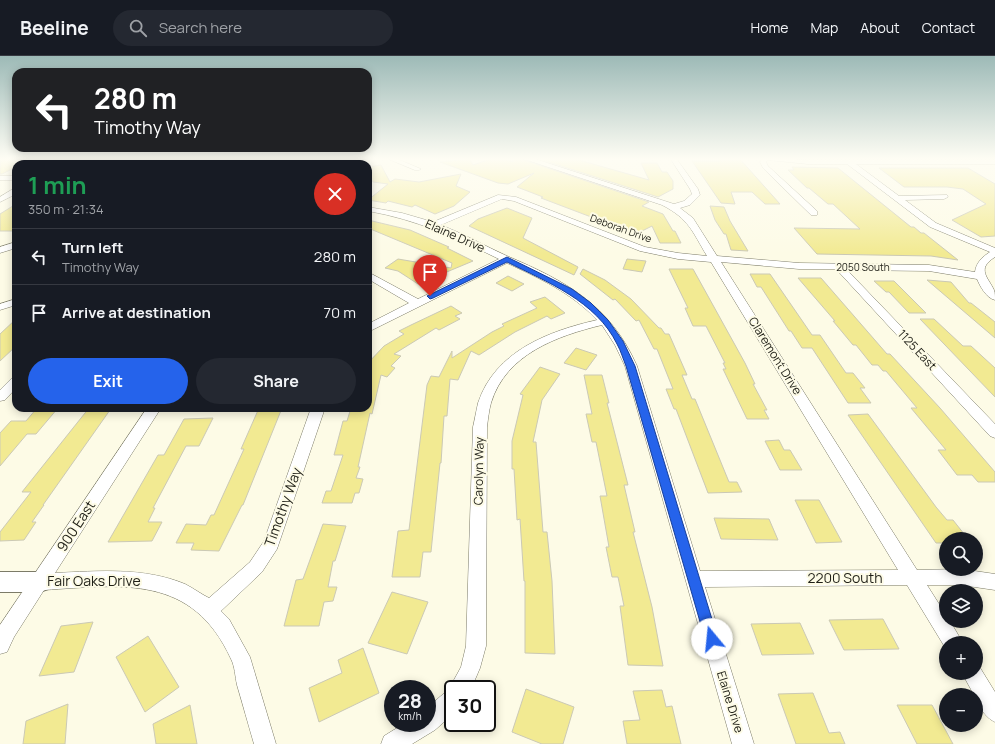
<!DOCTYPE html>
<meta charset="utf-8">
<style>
:root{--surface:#171b24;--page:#242831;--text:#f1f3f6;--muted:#9ea1a6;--line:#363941;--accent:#2563eb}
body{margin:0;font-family:Manrope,sans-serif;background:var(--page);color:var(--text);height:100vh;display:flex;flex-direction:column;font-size:15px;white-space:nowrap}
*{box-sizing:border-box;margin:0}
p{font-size:13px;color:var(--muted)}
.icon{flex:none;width:22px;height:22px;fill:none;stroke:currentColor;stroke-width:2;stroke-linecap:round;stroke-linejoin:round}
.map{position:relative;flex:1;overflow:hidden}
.details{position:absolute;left:12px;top:104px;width:360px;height:252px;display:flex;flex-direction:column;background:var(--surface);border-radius:12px;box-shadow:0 2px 10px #0003}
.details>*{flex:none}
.guide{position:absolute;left:12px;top:12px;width:360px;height:84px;border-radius:12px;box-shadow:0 2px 10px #0003;background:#202124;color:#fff;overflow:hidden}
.buttons{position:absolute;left:939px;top:476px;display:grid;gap:8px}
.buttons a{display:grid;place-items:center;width:44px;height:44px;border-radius:50%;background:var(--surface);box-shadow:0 2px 10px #0003;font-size:20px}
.speed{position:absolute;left:384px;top:624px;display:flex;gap:8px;font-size:20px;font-weight:700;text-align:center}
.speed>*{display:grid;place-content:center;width:52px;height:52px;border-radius:50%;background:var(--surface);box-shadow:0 2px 10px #0003;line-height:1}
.speed small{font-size:10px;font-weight:400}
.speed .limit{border:2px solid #111;border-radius:6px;background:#fff;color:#111}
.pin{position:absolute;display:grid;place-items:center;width:34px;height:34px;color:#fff;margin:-41px -17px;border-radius:50% 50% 50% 0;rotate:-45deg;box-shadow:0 0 4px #0007}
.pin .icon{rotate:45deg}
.me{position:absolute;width:44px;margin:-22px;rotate:343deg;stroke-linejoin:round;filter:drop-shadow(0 0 3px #0008)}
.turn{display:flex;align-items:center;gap:14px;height:84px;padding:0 16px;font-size:18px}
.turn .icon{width:52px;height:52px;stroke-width:2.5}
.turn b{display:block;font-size:28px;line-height:34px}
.round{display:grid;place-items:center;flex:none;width:42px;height:42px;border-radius:21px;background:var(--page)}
.headline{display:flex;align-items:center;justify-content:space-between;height:68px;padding:0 16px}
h1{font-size:24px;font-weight:700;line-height:30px;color:#1e9e55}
.cta{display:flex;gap:8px;margin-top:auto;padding:8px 16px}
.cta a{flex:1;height:46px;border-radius:24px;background:var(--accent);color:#fff;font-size:16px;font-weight:700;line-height:46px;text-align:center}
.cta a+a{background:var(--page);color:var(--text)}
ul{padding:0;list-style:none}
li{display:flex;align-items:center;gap:12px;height:56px;padding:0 16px;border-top:1px solid var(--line)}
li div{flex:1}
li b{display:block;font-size:15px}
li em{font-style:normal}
header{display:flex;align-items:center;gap:24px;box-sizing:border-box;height:56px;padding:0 20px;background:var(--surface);border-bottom:1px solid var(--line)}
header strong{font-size:19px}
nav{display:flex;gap:22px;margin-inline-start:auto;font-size:14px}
.search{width:280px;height:36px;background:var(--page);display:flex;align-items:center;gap:10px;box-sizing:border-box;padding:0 14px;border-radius:22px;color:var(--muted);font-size:15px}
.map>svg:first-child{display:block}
</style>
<header>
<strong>Beeline</strong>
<div class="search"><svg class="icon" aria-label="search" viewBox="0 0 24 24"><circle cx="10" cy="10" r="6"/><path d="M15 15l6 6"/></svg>Search here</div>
<nav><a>Home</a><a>Map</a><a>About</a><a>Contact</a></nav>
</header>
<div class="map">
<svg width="995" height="688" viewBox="0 0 995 688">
<rect width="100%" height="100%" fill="#fdfbe6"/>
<g fill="#f2ea92" stroke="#cbc9b5">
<polygon points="0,102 33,102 21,108 16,108 16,111 2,118 0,118"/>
<polygon points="494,102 501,102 513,106 514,102 522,102 524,104 649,146 642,150 663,158 673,175 675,175 681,187 660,187 652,170 636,178 541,142 543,141 517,131 534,117 508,128 498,127 440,106 469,103 473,109"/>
<polygon points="536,102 572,102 649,124 641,107 657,107 662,116 667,116 673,125 673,133 658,141"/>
<polygon points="718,102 739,102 780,148 765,148 752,136 731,136 735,148 721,147 692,105 720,105"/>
<polygon points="381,109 390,126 395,123 419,126 461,118 456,130 470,136 454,150 435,158 415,149 412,151 388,145 386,147 368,144 388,128 373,126 368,117 368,111"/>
<polygon points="792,111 838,112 911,171 914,171 921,177 924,177 958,204 931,200 817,198 794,172 860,173 833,148 828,148 809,132 807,132 788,114 794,114"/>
<polygon points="879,112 968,112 995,128 995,180 981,181 952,164 986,148 963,133 947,131 904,131"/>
<polygon points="16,148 16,175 0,175 0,158"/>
<polygon points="710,150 724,151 730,165 748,195 731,194 726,178 724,178 715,164"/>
<polygon points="507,152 532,162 523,182 578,211 574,219 469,170 478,163"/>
<polygon points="368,164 410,174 449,191 447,192 473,205 418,228 398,215 385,212 398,203 451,212 452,207 368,172"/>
<polygon points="627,203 646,205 642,216 623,213"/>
<polygon points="583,213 605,224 631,243 659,272 661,272 665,278 669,278 687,319 682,319 692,343 695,343 729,426 737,426 742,436 708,437 676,353 674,353 666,333 673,333 657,293 654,293 639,264 636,265 615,243 613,244 580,218"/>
<polygon points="669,213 693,213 745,307 755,328 753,328 767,354 764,354 769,363 747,363 723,313 726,313 723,307 725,307 706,270 693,270 685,252 688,252"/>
<polygon points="750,218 770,218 812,279 820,279 846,317 853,317 865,332 860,332 871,347 848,347 812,292 802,292 791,275 789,275 761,231 757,231"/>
<polygon points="508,220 524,228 512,235 496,227"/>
<polygon points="798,222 821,222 887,298 890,298 940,352 995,416 995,426 978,426 972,419 957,419 938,394 946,394 911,352 917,352 886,315 883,315 878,309 872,309 856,289 853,289 833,265 835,265"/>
<polygon points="927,224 951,226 969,247 971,247 995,266 995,282"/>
<polygon points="874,225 894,225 926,257 909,257 889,236 886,236"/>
<polygon points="545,241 565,257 551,263 547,260 515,276 479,299 471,295 458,324 450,323 447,360 444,360 441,407 440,407 431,496 423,496 420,521 392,521 398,475 409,474 427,329 431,320 439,321 452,295 452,302 492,276 504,270 502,268 537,252 530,246"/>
<polygon points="451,250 462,257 455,260 460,263 439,274 436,272 394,298 401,300 391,310 395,312 387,321 381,319 372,358 370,357 358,411 360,411 356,422 363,423 359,437 355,437 352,447 322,447 326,435 331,435 343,399 334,399 343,365 347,365 351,352 368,352 368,307 384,290 404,278 399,275 411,269"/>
<polygon points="16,263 16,290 0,305 0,278"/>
<polygon points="920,263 934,263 963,290 971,290 995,312 995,341"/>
<polygon points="576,292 597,299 586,314 564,307"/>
<polygon points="540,311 560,318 542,344 533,386 536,386 543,476 547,476 552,525 555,598 525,597 525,525 524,525 520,463 517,464 514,413 512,413 512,385 523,339 520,338"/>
<polygon points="584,319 602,319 609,347 607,347 628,429 624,429 635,476 633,476 652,551 663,610 628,609 620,550 624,550 618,521 612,521 606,491 609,491 600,440 607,440 596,386 592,386 586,358 592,358"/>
<polygon points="37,352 58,352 36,378 27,378 0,410 0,377 11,365 26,365"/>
<polygon points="89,352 110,352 108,354 110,354 43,449 44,449 32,466 36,466 24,484 0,485 0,476 31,436 22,436"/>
<polygon points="259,352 282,352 243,449 242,449 219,495 191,494 194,487 176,487 186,468 206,469 211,459 214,459 244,393 241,393"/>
<polygon points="868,358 936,451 947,464 953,464 968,483 946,483 946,487 936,487 848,359"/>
<polygon points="213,362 199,390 186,390 153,452 155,452 148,466 162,466 152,485 108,486 158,399 164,399 184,363"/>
<polygon points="779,384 784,394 790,394 802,414 780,414 765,385"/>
<polygon points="795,444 819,444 842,486 816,487"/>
<polygon points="714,462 769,463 778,484 721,483"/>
<polygon points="323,468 346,470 335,505 333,505 328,531 337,531 333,545 324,546 319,570 284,570 296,524 303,523"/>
<polygon points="392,536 428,546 407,598 368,587"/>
<polygon points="883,563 899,593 844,594 829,564"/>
<polygon points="93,566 74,616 39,620 61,570"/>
<polygon points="800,567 814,598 762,599 751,568"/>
<polygon points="148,580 179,631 145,656 116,601"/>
<polygon points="363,592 379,637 319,666 309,632 342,617 338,604"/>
<polygon points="526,633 574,651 563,688 542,688 512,676"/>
<polygon points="662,634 666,651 672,650 681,688 627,688 623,665 640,664 633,635"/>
<polygon points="813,637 829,677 840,676 845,688 796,688 778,638"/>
<polygon points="68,648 65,688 23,688 26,665"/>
<polygon points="190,649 197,688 156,688 153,668"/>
<polygon points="897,649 932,649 953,688 917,688"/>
</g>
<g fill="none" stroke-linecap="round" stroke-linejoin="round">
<defs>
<g id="minor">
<polygon points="64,102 72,102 64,108 56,108"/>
<polygon points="147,102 154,102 147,108 139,108"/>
<polygon points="229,102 236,102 231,108 224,108"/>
<polygon points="314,102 320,102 316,108 310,108"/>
<polygon points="386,102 395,102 421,113 419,114 415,114"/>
<path d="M523,102h9l142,46 10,-3 8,-7 -2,-5 -20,-31h6l22,31 2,6 -10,10 -10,3 13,10 24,38 82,7 130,2 46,7c1,-9 7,-15 15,-20l-60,-25 -83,-63h-39l-40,-4 -2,2 2,4 49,45v4h-6l-48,-47 -3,-6 3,-4 45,2h187v4h-139l43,32 48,-1 1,2 -4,2 -39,1 31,23 59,25v9c-19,12 -7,20 -1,33 1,3 1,7 1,10 -9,-2 -15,-14 -18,-21l-48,-8 -82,-1 148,154v14l-5,-2 -154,-167h-37l-78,-7 196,308 44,-1 34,5v16l-34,-5h-34l19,30v6h4l13,22h-17v6l-39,-64 -202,2 49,157h-22l-107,-378 -10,-21 -13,-20c-45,11 -96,29 -111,78 -2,7 -3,16 -4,24l-1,219 -6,22 -9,21h-18v25l-18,16 -23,14h-31l3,-8 21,-13h22v-15l22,-19 12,-22 5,-21 7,-219c2,-8 3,-16 5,-24 17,-52 71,-72 119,-83 -25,-27 -58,-42 -90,-57l-139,69v-8l41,-21 -41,-24v-7l50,27 81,-40c-45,-22 -81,-39 -131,-48v-4l34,6 31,9 65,-27 18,2 129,50 33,6 29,3c-15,-25 -18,-37 -45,-51l-138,-46zM502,143l12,2 126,50 38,8 33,3 187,308 -198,1 -63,-205c-27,-61 -71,-85 -130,-110 -22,-10 -43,-22 -66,-31z"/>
<rect x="0" y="120" width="16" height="4"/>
<polygon points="13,133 16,133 16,138 0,146 0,141"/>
<polygon points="16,186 16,192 0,197 0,191"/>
<polygon points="16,243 16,249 0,254 0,248"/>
<polygon points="16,321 16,332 5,344 0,345 0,334 12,322"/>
<path d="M147,352h14l-106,165c43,-2 89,-6 130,11 8,4 16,10 24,14l41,-36 14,-21 47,-133h14l-48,141 -15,23 -41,39 8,8 21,38 26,87h-22c-6,-20 -11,-39 -17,-59 -2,-9 -2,-18 -6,-26 -39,-85 -108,-74 -187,-69l-30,47 -7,15 -7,2v-29z"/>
<path d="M976,609l3,1 16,26v30c-9,-4 -19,-17 -19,-27h-2l-12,-22h14z"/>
</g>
<polygon id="tertiary" points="0,516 40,516 48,519 51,526 48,533 40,536 0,536"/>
</defs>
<use href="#minor" stroke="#7c7b68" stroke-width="1"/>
<use href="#tertiary" stroke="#7c7b68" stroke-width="2"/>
<use href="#minor" fill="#fff" fill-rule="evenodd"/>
<use href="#tertiary" fill="#fff" fill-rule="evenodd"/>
</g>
<linearGradient id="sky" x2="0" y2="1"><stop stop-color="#9dbab7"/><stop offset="0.52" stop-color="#fefdf4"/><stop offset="1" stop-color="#fefdf4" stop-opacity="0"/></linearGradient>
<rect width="995" height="198" fill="url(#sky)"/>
<path fill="#2563eb" stroke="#184099" d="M507,201l65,32 19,14 17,17 15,21 12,25 83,273 -2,5 -4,2 -5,-2 -2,-5 -79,-273c-3,-7 -5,-15 -9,-22 -21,-43 -70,-62 -110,-82l-74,36 -3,1 -3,-3z"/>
<g text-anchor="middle" stroke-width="4" stroke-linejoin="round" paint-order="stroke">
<g font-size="10" fill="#1f1f17" stroke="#fdfbe6">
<text transform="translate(621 172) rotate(20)" y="4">Deborah Drive</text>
<text x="863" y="215">2050 South</text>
</g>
<g font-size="12" fill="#1f1f17" stroke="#fdfbe6">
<text transform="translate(455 180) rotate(24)" y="4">Elaine Drive</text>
<text transform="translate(917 294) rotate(47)" y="4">1125 East</text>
<text transform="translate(775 300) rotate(58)" y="4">Claremont Drive</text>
<text transform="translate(479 415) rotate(-89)" y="4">Carolyn Way</text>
<text transform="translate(730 646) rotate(73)" y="4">Elaine Drive</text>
</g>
<g font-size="14" fill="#1f1f17" stroke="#fdfbe6">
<text transform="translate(283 451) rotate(-70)" y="5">Timothy Way</text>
<text transform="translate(76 470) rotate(-57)" y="5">900 East</text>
<text x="845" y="527">2200 South</text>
<text x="94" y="530">Fair Oaks Drive</text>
</g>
</g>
</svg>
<div class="buttons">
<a><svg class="icon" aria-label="search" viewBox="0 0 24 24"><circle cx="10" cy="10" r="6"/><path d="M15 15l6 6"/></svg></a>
<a><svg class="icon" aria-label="layers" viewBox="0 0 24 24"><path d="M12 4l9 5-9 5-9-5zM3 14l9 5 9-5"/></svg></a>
<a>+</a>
<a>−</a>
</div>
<div class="speed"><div>28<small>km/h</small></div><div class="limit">30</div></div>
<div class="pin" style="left:430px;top:240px;background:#d93025"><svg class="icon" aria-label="arrive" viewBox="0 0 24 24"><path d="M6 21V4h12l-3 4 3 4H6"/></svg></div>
<svg class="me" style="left:712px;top:583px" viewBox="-20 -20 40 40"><circle r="19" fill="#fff"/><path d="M0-13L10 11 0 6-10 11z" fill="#2563eb"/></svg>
<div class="guide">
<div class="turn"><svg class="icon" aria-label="left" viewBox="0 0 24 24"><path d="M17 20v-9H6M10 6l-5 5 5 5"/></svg><div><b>280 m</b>Timothy Way</div></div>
</div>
<section class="details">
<div class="headline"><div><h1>1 min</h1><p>350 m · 21:34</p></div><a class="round" style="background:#d93025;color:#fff"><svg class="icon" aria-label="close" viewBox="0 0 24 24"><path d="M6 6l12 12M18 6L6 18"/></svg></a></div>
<ul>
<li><svg class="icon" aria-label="left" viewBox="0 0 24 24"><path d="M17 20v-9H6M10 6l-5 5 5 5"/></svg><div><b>Turn left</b><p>Timothy Way</p></div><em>280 m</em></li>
<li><svg class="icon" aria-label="arrive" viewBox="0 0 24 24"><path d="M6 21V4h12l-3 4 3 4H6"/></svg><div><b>Arrive at destination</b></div><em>70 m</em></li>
</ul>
<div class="cta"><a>Exit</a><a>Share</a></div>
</section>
</div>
